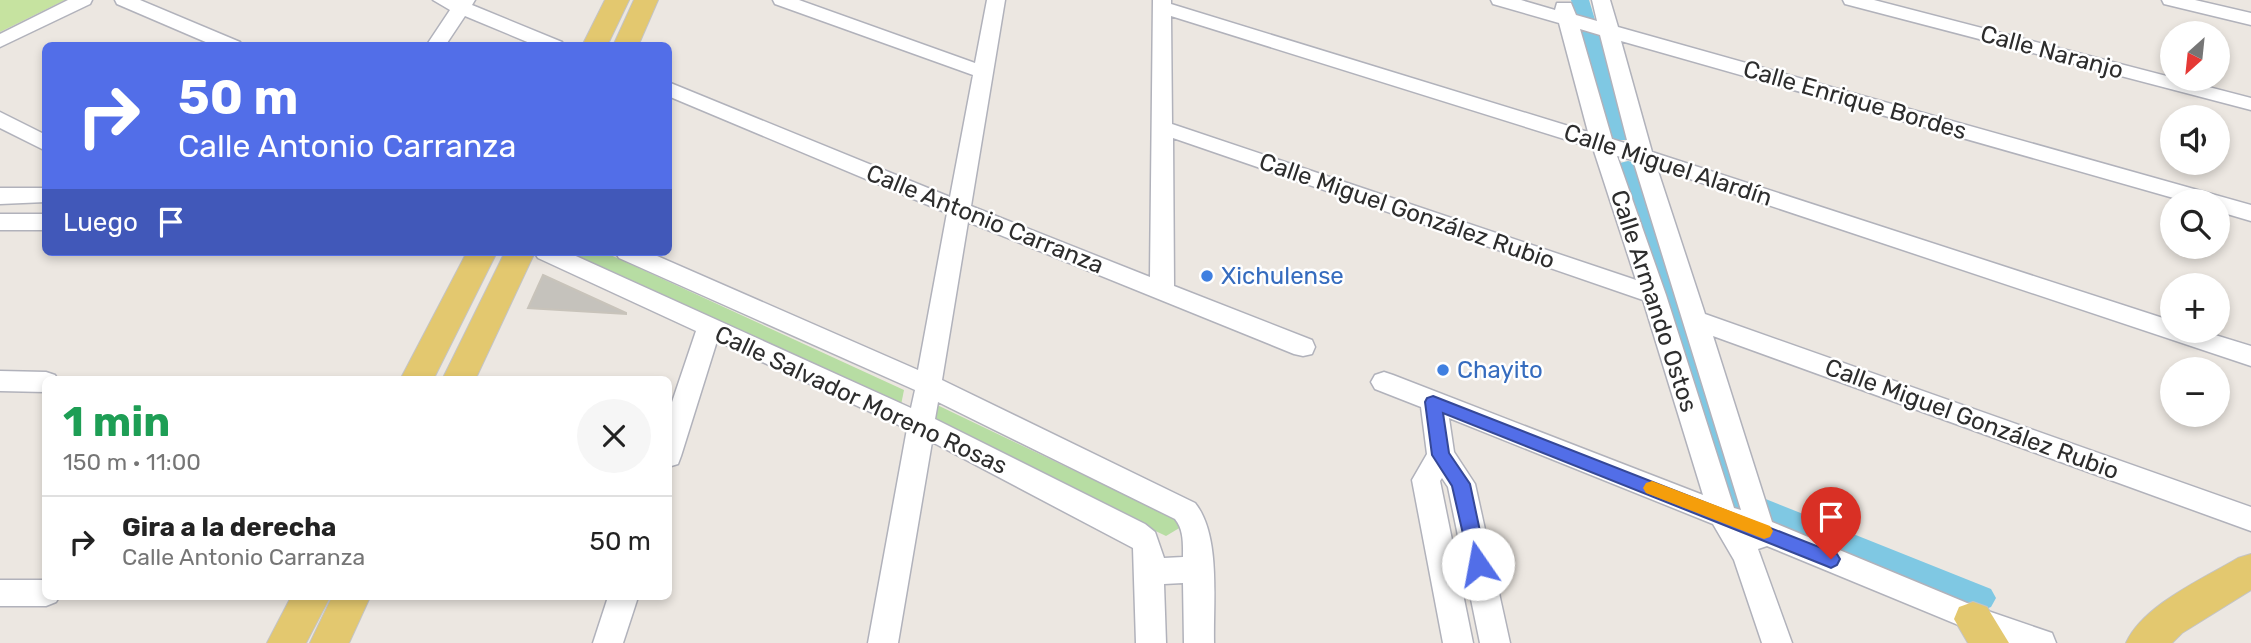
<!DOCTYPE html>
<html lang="es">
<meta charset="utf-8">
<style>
:root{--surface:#fff;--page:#f6f6f6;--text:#222;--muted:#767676;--line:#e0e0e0}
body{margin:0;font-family:Rubik,sans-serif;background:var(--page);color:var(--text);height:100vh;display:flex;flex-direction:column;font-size:26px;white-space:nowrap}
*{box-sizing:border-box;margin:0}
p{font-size:23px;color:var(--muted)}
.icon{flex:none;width:38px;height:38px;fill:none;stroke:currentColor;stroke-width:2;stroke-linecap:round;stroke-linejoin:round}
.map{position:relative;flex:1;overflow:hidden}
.sheet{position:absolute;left:42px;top:376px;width:630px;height:224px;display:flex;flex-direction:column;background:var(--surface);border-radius:10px;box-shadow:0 4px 10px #0003}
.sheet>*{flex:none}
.guide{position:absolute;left:42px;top:42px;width:630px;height:214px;border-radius:10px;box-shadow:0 4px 10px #0003;background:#526ee8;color:#fff;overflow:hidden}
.needle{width:46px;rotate:207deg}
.controls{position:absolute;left:2160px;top:21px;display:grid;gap:14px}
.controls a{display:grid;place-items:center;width:70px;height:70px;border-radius:50%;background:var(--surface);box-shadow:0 4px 10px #0003;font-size:35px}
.pin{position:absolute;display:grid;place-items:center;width:60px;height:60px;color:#fff;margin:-72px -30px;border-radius:50% 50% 50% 0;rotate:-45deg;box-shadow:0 0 7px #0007}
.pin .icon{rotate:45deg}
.me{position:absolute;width:77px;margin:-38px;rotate:348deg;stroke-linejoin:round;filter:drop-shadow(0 0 5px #0008)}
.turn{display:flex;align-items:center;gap:24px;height:147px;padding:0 21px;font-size:32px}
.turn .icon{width:91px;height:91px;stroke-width:2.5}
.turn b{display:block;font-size:49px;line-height:60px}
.then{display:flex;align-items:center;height:66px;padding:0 21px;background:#0003;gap:14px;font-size:26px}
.round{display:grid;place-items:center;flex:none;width:74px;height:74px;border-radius:37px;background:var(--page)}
.summary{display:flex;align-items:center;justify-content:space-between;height:119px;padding:0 21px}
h1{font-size:42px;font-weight:700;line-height:52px;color:#1e9e55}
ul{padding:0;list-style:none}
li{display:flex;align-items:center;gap:21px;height:91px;padding:0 21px;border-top:2px solid var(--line)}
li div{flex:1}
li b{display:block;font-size:26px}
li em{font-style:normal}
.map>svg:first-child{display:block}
</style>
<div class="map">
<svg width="2251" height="643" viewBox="0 0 2251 643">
<rect width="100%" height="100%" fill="#ece7e1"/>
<g fill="#b7dda3">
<polygon points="562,252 604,252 904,390 900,410"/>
<polygon points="933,403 1186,524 1166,536 928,422"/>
</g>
<polygon fill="#c6e3a0" points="0,0 65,0 0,32"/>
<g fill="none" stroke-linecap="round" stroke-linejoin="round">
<g fill="#7fc8e3" fill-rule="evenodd">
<polygon points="1571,0 1589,0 1630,135 1626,140 1612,140 1608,135"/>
<polygon points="1628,161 1636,163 1639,168 1743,490 1991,589 1996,598 1991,607 1981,611 1971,607 1722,506 1617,168 1620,163"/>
</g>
</g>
<polygon fill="#c5c2bc" stroke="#c8c3ba" stroke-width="2" points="543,275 626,313 626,314 528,308"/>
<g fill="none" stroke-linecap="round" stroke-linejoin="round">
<defs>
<g id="minor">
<polygon points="68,0 92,0 90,4 0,47 0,34"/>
<polygon points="115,0 140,0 240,42 242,46 215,46 117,4"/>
<polygon points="433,0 475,0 472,5 562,42 564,46 537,46 465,16 445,46 426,46 450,10"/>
<path d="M773,0h26l176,63 12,-63h18l-34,206 179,71 3,-277h18v4l417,128 -29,-109 -66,-19 -2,-4h30l34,10 2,-7h14l5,12 21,6 -5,-21h18l8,27 633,178v16l-34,-10v-10h-33l-563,-160 31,111 520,169v10h30l49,15v20l-594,-198 48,146 546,193v24l-538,-195 59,186 207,86 73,25 4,10h-54l-235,-97 -9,3 34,94h-30l-28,-83 -21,-36 -264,-106 5,34 21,32 35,159h-30l-32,-156 -6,-9 -2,3 33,162h-30l-31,-163 15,-26 -6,-47 -46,-18 -4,-7 4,-7 9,-3 9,3 310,120 -60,-195 -470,-162 1,148 138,54 3,7 -3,7 -9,2 -9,-2 -326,-132 -26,158 253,123c26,32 18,99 19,140h-30l-1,-60 -19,1 2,59h-30l-3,-95 -201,-106 -34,201h-30l39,-214 -190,-88 -36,115 -3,8 -10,3v-53l28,-83 -158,-73 -4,-6h33l344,156 4,-18 -296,-132 -4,-6h33l270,118 29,-157 -279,-117v-14l282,115 23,-122 -198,-71zM1171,16l422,132 43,132 -464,-156zM1580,29l20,6 28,109 -16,-5zM1617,156l16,4 108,350 -7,-2 -68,-213zM938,402l237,117c9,11 8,25 8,38l-19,1 -9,-26 -10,-8 -210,-105z"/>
<polygon points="1843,0 1874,0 2251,98 2251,110 1845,4"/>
<polygon points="2162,0 2195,0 2251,13 2251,25 2164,4"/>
<polygon points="0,112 46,135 46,151 0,128"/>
<polygon points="0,188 46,188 46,202 0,204"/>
<rect x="0" y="214" width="46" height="16"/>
<polygon points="0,371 46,372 55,375 58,380 46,380 46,392 0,391"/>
<polygon points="0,580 46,580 46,597 59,597 56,602 46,606 0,606"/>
<polygon points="608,597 638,597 623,643 593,643"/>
</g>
<g id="major">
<polygon points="605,0 629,0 607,46 582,46"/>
<polygon points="634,0 658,0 638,46 613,46"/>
<polygon points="467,252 497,252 433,380 400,380"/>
<polygon points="505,252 535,252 475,380 442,380"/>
<path d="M2251,554v36l-69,43 -10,10h-46c17,-38 77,-64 112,-85z"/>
<polygon points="291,597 330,597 306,643 267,643"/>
<polygon points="332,597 370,597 349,643 310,643"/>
<polygon points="1973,602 1987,607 2009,643 1968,643 1954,619 1959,607"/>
</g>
</defs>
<use href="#minor" stroke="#b1b2bb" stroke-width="3"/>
<use href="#major" stroke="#c4c4c4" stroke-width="2"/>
<use href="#minor" fill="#fff" fill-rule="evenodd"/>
<use href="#major" fill="#e3c86f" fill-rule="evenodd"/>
</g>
<polygon fill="#526ee8" stroke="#354897" stroke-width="2" points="1433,396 1837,554 1840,559 1837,565 1831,568 1824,565 1443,413 1449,453 1470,484 1487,564 1484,569 1478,572 1471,569 1452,486 1432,455 1425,402 1427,398"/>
<polygon fill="#f59e0b" points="1652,481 1770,526 1773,531 1770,537 1764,539 1646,493 1643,488 1646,483"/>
<g fill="#3f7fe0" stroke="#fff" stroke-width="2.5">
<circle cx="1207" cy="276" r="7"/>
<circle cx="1443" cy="370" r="7"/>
</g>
<g text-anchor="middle" stroke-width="5" stroke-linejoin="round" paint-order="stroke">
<g font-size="24" fill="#2d2d2d" stroke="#fff">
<text transform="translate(2052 52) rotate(15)" y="8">Calle Naranjo</text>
<text transform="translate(1855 100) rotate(16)" y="8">Calle Enrique Bordes</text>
<text transform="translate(1668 165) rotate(18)" y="8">Calle Miguel Alardín</text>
<text transform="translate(1407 211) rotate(19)" y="8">Calle Miguel González Rubio</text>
<text transform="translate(985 219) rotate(22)" y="8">Calle Antonio Carranza</text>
<text transform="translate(1654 301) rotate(72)" y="8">Calle Armando Ostos</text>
<text transform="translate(861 400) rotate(25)" y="8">Calle Salvador Moreno Rosas</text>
<text transform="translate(1972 419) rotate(20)" y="8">Calle Miguel González Rubio</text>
</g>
<g font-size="24" fill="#366cbe" stroke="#fff" text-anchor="start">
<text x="1221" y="284">Xichulense</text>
<text x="1457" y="378">Chayito</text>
</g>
</g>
</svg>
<div class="controls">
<a><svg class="needle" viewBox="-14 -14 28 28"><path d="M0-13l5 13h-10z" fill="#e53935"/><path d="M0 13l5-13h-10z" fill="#767676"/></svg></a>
<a><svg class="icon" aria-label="sound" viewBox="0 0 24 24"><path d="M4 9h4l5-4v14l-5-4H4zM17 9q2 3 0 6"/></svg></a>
<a><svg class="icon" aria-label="search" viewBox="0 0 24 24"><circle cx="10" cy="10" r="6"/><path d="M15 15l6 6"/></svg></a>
<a>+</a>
<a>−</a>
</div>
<div class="pin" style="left:1831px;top:559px;background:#d93025"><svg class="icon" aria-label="arrive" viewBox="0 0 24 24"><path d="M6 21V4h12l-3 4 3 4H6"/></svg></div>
<svg class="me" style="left:1478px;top:564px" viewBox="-20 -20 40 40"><circle r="19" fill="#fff"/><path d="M0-13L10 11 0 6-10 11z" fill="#526ee8"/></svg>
<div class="guide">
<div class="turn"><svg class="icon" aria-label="right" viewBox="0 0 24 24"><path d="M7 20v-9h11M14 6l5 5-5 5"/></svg><div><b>50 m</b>Calle Antonio Carranza</div></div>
<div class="then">Luego<svg class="icon" aria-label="arrive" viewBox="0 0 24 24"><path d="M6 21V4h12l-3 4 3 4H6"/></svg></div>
</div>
<section class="sheet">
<div class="summary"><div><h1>1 min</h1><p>150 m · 11:00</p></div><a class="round"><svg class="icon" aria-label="close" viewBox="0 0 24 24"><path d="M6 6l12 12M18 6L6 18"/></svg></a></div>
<ul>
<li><svg class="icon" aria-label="right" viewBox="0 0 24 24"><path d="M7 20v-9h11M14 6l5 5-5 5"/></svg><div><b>Gira a la derecha</b><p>Calle Antonio Carranza</p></div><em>50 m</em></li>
</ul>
</section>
</div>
